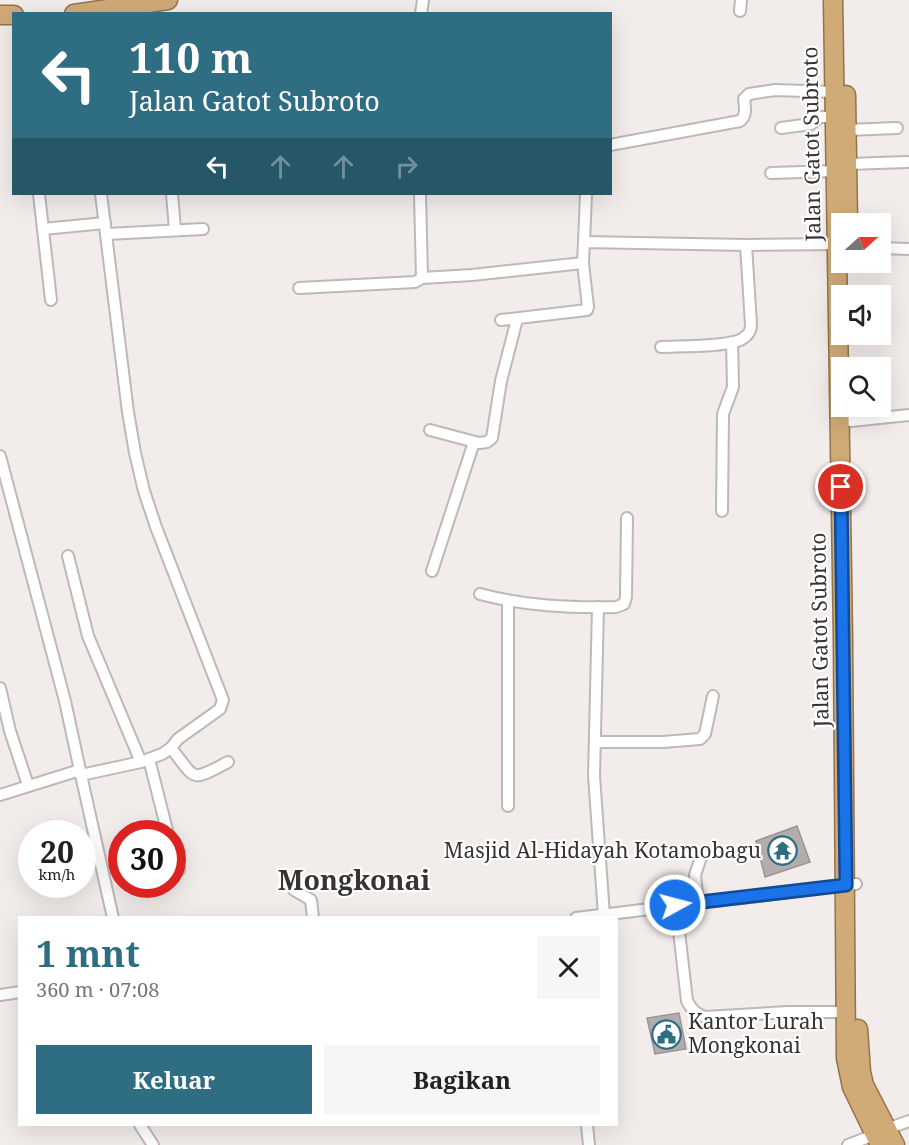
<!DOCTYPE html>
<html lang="id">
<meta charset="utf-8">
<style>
:root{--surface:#fff;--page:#f6f6f6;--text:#222;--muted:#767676;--accent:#2f6d83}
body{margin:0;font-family:"Noto Serif",serif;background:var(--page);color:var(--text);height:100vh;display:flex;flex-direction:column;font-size:22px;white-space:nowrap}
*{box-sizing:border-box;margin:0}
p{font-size:20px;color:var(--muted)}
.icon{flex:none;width:33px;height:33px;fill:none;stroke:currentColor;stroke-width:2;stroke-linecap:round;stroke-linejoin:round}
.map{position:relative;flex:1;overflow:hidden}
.details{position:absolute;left:18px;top:916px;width:600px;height:210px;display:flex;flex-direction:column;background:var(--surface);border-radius:0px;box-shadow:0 6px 24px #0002}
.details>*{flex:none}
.guide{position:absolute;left:12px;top:12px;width:600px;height:183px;border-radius:0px;box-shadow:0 6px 24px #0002;background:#2f6d83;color:#fff;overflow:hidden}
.needle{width:39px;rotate:69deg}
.fabs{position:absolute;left:831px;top:213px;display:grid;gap:12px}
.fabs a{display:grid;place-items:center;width:60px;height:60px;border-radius:0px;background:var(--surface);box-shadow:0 6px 24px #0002;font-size:30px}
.speed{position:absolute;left:18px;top:820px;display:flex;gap:12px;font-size:30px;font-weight:700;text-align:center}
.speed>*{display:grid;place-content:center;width:78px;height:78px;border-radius:50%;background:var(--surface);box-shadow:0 6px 24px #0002;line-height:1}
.speed small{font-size:15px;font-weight:400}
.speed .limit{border:9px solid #d22;background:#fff;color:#111}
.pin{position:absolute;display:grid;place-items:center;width:51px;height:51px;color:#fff;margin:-26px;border:3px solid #fff;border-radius:50%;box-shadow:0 2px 6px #0007}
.me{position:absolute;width:66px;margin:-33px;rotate:83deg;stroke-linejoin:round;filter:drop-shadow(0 0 4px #0008)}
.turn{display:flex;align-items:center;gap:21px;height:126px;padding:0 18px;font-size:27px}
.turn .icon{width:78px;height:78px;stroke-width:2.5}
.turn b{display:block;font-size:42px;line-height:51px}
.lanes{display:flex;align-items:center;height:57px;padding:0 18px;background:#0003;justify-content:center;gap:30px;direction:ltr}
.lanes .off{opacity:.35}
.round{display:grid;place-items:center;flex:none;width:63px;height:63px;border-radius:0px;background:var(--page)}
.summary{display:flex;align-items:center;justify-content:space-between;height:102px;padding:0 18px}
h1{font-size:36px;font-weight:700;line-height:45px;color:var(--accent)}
.action{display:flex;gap:12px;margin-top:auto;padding:12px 18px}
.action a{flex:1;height:69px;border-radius:0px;background:var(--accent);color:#fff;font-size:24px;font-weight:700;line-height:69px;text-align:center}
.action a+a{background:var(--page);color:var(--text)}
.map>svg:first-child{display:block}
</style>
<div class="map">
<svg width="909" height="1145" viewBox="0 0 909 1145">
<rect width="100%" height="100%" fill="#f2ecea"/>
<g fill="#b3acad" stroke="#9a9495" stroke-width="1.5">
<polygon points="797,826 810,862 765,877 756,841"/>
<polygon points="679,1013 686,1049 655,1054 647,1018"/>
</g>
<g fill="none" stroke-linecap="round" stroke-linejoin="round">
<defs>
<g id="minor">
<polyline points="740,11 741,0"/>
<polyline points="421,14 423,0"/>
<polyline points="781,128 811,124 820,117 834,117"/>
<polyline points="847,130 897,128"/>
<path d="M610,145l130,-24c7,-6 5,-13 4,-22l5,-5 26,-4 60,2"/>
<polyline points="849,164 907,162"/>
<polyline points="771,173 835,171"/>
<polyline points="39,194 51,300"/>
<polyline points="101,194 128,412 135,453 144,491 156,527 223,700 220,709 178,739 171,748 162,754 141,762 81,775 113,918"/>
<polyline points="172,194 175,229"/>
<polyline points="420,194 422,278"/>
<polyline points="43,229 105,223"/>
<polyline points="107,234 203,229"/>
<polyline points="584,242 586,194"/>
<polyline points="880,248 909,249"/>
<polyline points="299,288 415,282 422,278 472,275 583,263"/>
<polyline points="501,320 587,310 588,307 583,263 584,242 746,245 841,244"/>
<path d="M661,347c18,-1 68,0 81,-8 7,-4 9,-8 9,-15l-5,-79"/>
<polyline points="851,421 909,415"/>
<polyline points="430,430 479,443 487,442 492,438 501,381 517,319"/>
<polyline points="0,456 65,701 81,775"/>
<polyline points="722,511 723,414 733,387 732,342"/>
<polyline points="68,556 88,636 141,762"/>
<polyline points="432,571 474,442"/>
<path d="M480,594c45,12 89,14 136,13l8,-3 2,-7 1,-79"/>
<polyline points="508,602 508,806"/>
<polyline points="598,607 594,776 604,915"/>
<polyline points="0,688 10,731 28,785"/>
<polyline points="595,742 663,742 700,739 705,734 713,696"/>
<path d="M171,748c26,33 19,34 57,14"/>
<polyline points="149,759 168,834"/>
<polyline points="0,795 80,770"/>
<polyline points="172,854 179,870"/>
<polyline points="294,890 311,900 313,918"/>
<polyline points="698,903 695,875 702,854"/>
<path d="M676,905l11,96c5,9 9,13 18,16l83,-5h58"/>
<polyline points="576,918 856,884"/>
<polyline points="0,995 20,992"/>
<polyline points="140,1125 153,1145"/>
<polyline points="587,1125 589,1145"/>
<polyline points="887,1129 909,1121"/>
<polyline points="848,1145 874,1135"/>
</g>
<g id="trunk">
<polyline points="833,0 843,638 846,1058 852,1087 880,1145"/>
<polyline points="74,14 168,0"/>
<polyline points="0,15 14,15"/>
<polyline points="846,95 848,224"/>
<polyline points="858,1029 861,1072 864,1085 895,1145"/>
</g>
</defs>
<use href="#minor" stroke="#beb8b6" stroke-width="14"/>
<use href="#trunk" stroke="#93734a" stroke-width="21"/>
<use href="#minor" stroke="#fff" stroke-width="10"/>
<use href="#trunk" stroke="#d0ab78" stroke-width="18"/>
</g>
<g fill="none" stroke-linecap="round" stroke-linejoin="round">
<defs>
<polyline id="route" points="675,905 846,885 841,487"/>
</defs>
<use href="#route" stroke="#114b97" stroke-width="15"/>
<use href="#route" stroke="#1a73e8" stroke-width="10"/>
</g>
<defs>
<symbol id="temple-ring" viewBox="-11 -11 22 22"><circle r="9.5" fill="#fff" stroke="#2f6d83" stroke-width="1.5"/><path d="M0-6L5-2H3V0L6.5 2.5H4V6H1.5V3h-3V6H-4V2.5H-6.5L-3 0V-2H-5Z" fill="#2f6d83"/></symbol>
<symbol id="civic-ring" viewBox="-11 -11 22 22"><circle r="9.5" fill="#fff" stroke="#2f6d83" stroke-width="1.5"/><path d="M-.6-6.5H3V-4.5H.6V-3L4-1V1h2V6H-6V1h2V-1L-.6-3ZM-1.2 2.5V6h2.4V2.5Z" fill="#2f6d83"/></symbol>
</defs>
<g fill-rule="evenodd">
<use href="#temple-ring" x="766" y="834" width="33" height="33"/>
<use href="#civic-ring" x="650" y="1018" width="33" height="33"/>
</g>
<g text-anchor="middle" stroke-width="4.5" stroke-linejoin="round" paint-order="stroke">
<g font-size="21" fill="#363333" stroke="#fff">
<text transform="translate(812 144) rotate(-91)" y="7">Jalan Gatot Subroto</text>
<text transform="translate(820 630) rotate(-91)" y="7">Jalan Gatot Subroto</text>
</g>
<g font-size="21" fill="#363333" stroke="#fff" text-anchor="end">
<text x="761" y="858">Masjid Al-Hidayah Kotamobagu</text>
<text x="688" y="1029" text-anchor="start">Kantor Lurah<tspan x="688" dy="24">Mongkonai</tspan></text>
</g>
<g font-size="27" font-weight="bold" fill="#363333" stroke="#fff">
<text x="354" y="890">Mongkonai</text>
</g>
</g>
</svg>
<div class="fabs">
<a><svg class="needle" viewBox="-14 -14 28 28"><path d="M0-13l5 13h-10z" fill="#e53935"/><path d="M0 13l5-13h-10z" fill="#767676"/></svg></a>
<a><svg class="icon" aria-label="sound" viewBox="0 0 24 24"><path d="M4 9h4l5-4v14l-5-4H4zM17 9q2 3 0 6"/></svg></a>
<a><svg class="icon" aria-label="search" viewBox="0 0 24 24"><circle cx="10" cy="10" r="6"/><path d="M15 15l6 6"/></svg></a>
</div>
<div class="speed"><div>20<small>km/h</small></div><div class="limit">30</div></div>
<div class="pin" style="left:841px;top:487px;background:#d93025"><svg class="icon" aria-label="arrive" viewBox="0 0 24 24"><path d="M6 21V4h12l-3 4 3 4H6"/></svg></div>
<svg class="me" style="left:675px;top:905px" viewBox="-20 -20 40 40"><circle r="17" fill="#1a73e8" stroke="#fff" stroke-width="3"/><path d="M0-11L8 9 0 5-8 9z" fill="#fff"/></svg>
<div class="guide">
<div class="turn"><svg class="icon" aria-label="left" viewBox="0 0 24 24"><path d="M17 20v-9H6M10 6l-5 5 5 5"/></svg><div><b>110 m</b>Jalan Gatot Subroto</div></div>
<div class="lanes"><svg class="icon" aria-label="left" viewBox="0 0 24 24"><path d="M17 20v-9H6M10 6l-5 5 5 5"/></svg><svg class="icon off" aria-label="ahead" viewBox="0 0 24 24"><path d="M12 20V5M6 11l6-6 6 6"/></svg><svg class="icon off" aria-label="ahead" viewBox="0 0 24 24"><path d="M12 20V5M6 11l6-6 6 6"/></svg><svg class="icon off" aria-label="right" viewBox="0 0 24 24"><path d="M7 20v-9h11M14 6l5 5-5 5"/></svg></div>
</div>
<section class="details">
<div class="summary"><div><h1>1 mnt</h1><p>360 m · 07:08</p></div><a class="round"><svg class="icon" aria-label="close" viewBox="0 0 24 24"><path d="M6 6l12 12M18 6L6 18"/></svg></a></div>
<div class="action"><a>Keluar</a><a>Bagikan</a></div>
</section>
</div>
